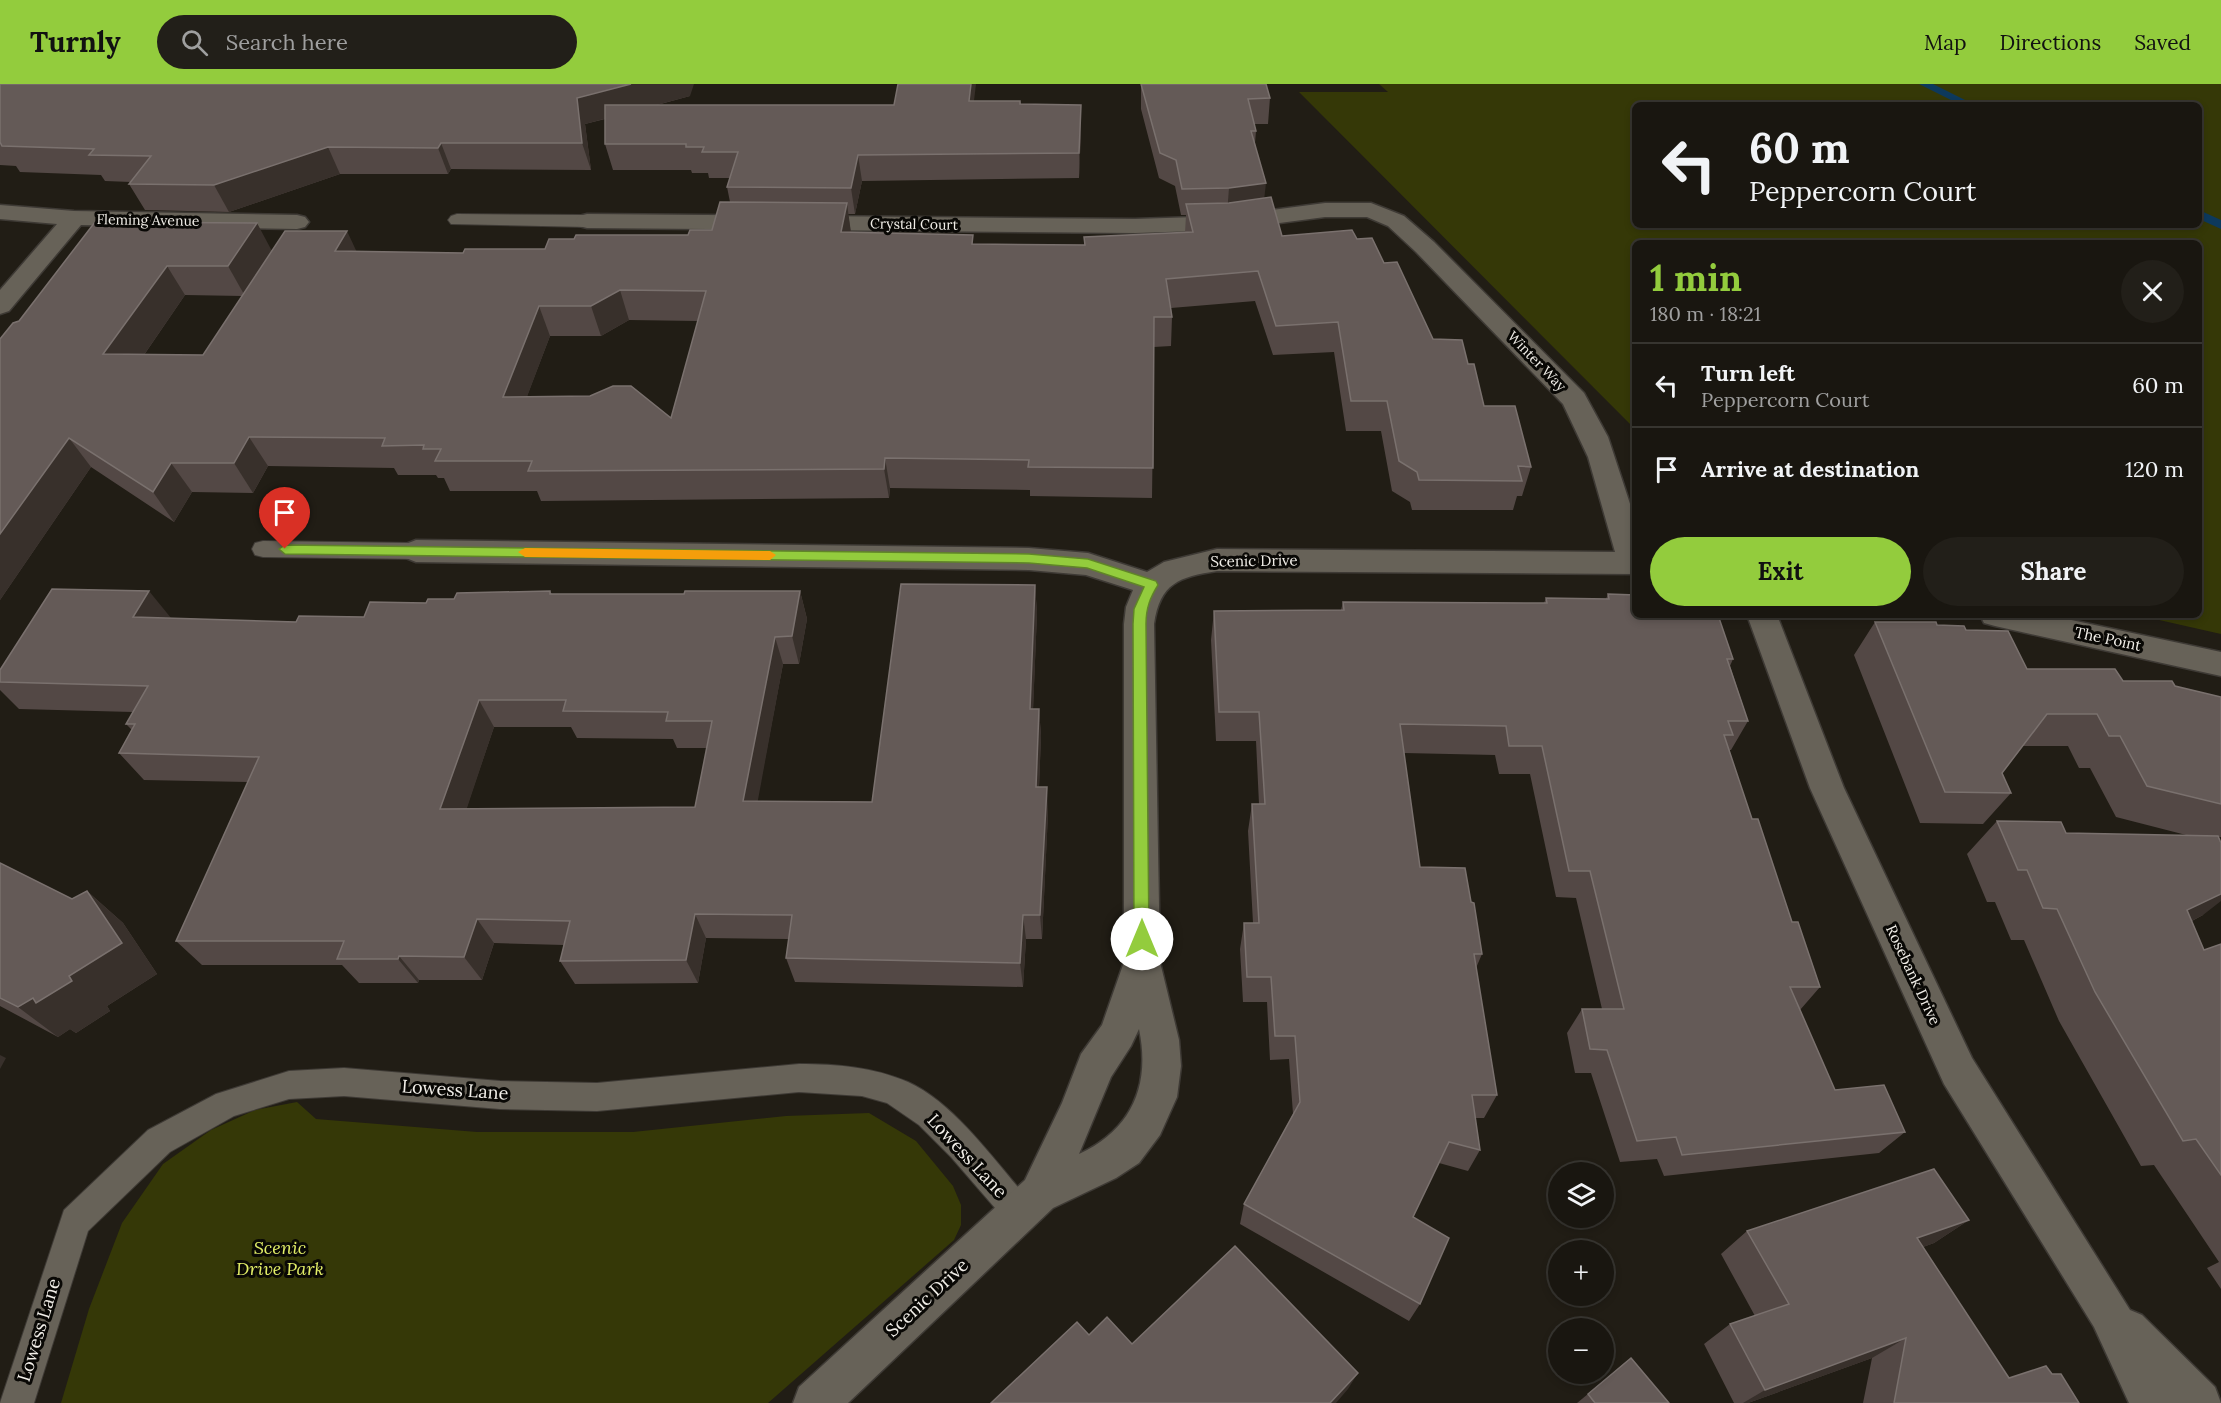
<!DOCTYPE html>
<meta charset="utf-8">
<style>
:root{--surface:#191610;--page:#221f19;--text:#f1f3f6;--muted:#9f9f9f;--line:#373530;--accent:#93cc3d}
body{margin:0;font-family:Lora,serif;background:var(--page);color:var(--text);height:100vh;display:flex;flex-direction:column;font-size:22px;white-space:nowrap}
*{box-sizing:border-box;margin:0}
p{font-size:20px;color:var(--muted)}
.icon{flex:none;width:33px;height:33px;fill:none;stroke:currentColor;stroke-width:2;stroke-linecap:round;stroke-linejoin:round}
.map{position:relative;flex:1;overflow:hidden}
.sheet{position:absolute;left:1632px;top:156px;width:570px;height:378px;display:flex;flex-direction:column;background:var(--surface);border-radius:9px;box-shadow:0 3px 9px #0003,0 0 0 2px var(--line)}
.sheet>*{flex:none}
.banner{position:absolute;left:1632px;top:18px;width:570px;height:126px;border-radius:9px;box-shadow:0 3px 9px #0003,0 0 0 2px var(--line);background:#191610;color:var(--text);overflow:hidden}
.fabs{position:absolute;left:1548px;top:1078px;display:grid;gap:12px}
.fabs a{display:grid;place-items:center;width:66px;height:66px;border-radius:50%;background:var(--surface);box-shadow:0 3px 9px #0003,0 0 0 2px var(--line);font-size:30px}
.pin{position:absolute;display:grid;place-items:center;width:51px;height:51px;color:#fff;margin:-62px -26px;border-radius:50% 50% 50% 0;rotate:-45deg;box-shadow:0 0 6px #0007}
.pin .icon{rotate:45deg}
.me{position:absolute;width:66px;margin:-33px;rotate:0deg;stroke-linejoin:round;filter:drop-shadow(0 0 4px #0008)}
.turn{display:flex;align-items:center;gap:21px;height:126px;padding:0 18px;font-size:27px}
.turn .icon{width:78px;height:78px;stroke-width:2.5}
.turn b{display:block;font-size:42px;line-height:51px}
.round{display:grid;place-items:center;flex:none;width:63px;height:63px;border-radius:32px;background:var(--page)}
.summary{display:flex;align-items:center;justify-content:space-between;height:102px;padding:0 18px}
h1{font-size:36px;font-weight:700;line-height:45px;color:var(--accent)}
.action{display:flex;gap:12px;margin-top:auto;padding:12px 18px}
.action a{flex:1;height:69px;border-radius:36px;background:var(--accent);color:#111;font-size:24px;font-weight:700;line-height:69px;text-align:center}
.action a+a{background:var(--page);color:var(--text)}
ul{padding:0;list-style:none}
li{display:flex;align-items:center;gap:18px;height:84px;padding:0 18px;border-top:2px solid var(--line)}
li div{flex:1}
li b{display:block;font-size:22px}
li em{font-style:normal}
header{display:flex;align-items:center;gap:36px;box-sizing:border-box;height:84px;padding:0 30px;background:var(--accent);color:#111}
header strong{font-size:28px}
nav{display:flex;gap:33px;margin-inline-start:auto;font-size:21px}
.search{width:420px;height:54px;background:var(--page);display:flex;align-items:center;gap:15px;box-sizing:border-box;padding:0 21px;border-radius:33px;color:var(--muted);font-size:22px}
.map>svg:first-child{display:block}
</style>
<header>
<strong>Turnly</strong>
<div class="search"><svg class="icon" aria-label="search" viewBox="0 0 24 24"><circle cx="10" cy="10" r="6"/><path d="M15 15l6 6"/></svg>Search here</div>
<nav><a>Map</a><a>Directions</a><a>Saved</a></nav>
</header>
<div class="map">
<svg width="2221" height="1319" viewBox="0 0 2221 1319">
<rect width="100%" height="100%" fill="#211d15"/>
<g fill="#353807" fill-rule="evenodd">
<path d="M1379,0h842v550l-84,-19h62v-372h-564v186l-336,-337h89zM1635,21h564v120h-564z"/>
<polygon points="297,1018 316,1035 477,1048 633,1048 786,1032 869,1029 916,1057 953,1102 961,1121 961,1141 954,1156 768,1319 61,1319 89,1225 122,1139 163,1080 211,1046 255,1026"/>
</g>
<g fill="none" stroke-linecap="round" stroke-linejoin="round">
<g fill="#0d395c" fill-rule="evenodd">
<polygon points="1919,0 1933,0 1975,21 1961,21"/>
<polygon points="2199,126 2221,136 2221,145 2199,135"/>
</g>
<defs>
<g id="service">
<polygon points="457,130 587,131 593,133 596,137 593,141 587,143 451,140 448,136 451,132"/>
<polygon points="263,457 416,459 424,461 427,467 424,473 416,475 263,473 255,471 252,465 255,459"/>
<path d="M799,980c38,0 74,3 109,18 48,22 87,80 122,119l5,11 -5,11 -11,5 -11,-5 -57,-66 -32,-32 -32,-22 -25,-7 -63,-4 -202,19 -97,-2 -156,-13 -55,3 -55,17 -64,36 -82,79 -54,172h-34l64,-193 84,-80 68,-36 73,-23 55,-3 156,13 97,2z"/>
</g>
<g id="minor">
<path d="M1325,119h46l33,13 30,26 150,151 24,44 27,82v55l-418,-3c-38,6 -57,12 -63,53l6,338 19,78 2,26 -4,31 -17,38 -21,28 -23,15 -63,30 -205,195h-55l6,-16 226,-207 37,-77 19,-49 21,-29 22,-63v-338l2,-17 7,-17 -47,-15 -57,-5 -613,-8 -10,-4 -5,-7 5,-7 10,-4 613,8 59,5 59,19 17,-10 53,-13 398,3 -27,-95 -25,-53 -147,-152 -28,-26 -21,-9h-42l-98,13 -92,3 -548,-5 -8,-2 -4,-5 4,-5 8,-2 548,5 92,-3zM1139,945c12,57 -8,101 -60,125l32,-77 20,-31z"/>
<polygon points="0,121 74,127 297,131 305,133 309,138 305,143 297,145 81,141 9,227 0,230 0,206 57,140 0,135"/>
<polygon points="1747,531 1777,531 1844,704 1972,974 2130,1226 2142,1231 2215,1303 2221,1319 2129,1319 2094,1243 1944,1000 1810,704"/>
<polygon points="1980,531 2048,531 2221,568 2221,592 1995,542 1984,539"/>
</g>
</defs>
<use href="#service" stroke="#3e3a35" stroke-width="2"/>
<use href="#minor" stroke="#3e3a35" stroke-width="3"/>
<use href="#service" fill="#676258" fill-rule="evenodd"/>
<use href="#minor" fill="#676258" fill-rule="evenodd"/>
</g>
<g fill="#534845" fill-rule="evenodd">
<path d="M0,0l690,12 -33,9h237l80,-4h46l1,3 60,27 -2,47 -217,3 -7,33h-7l3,18 122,12 111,1v-8l101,-4 1,-18h-5l-6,-29 -16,-8 -18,-69v-25l129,14 -2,26h-14l2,7 -1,12 9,55 18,38 75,3 27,24 49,76 35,25 16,42 47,61 -9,29h-5l-4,14h-101l-2,-8 -18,-11 -11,-60h-35l-12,-79 -61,3 -18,-54 -84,7 1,9 -1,29 -17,1 -2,151 -122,-2v-6l-140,-2 -1,10 -348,3 -4,-10h-87l-6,-13h-6l-2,-3h-38l-4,-7 -126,-2 -15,27 -61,-1 -18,30 -83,-55 -91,133v-261l19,-18 76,-99 177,28 191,3 82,-4 29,-10 114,-4 24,-5 18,-28 -3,-15 3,-9h-21l-1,-5h-16l-1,-3h-78l-8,-26v-25l-20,5 6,46 -140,-1 -3,5h-108l-111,38 -84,-2 -16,-26 2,-2 -26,-1 -4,-6 -81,-3 -4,-6 -16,-1zM185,211l57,1 -39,59h-59zM629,236l69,1 -27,97 -144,-22 23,-60h51z"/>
<path d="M1035,501l2,28 -4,96h6l2,27 -2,51 9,26 -6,126h-16l-3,48 -228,-5 -9,-24 3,-19 -83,-1 -8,45 -123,1 -15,-23 4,-16 -70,-2 -12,37h-63l-1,3h-59l-17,-18h-140l-26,-24 72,-159 -104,-2 -25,-27 13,-23 -6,-6 7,-12 -114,-3 -19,-19v-20l171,-52 125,4 68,-5 62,-14 28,-4 96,-8 2,3h132l116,-3 7,28 -8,45h-16l-26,137 115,1zM494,643h77l6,11 96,1 4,9h30l-12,59 -229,2z"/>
<polygon points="1608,510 1635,531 1733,575 1730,582 1748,637 1731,666 1729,666 1752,735 1792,838 1820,903 1800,926 1835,1006 1905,1048 1879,1069 1664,1092 1657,1075 1620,1078 1591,989 1575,989 1567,949 1582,925 1602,925 1576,814 1556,813 1530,690 1499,690 1495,671 1404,669 1420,783 1471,818 1482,870 1476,884 1497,1011 1484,1034 1475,1034 1480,1066 1468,1087 1439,1079 1413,1133 1420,1220 1409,1237 1240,1140 1244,1120 1293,1030 1289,975 1270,976 1267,918 1243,918 1240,865 1244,839 1253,839 1248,747 1252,720 1259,720 1256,657 1216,657 1211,556 1214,527 1341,526 1343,518 1544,519 1546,514 1606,515"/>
<polygon points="1875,538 1937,541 1966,546 2027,585 2123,597 2175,602 2221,613 2221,753 2218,753 2203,831 2192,837 2204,866 2221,860 2221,1205 2207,1184 2219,1178 2154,1081 2141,1082 2059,937 2024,856 2011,856 1995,818 1987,818 1967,770 1997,737 2066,749 2190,752 2116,733 2090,684 2079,684 2068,662 2023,662 2002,689 2011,709 1983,740 1920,739 1854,571"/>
<polygon points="0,779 72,815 87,807 123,839 157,890 107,922 110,927 76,949 70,945 58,953 0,922"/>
<polygon points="1969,1136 1934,1159 1923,1163 2009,1294 2052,1290 2079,1319 1863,1319 1872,1274 1748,1319 1734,1319 1704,1260 1730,1240 1755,1232 1721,1170 1747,1147"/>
<polygon points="1588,1310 1669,1319 1577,1319"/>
</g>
<g fill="#38302b">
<polygon points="631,0 694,0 690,12 585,40 591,86 582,59 577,14"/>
<polygon points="971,0 976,0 971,42 969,17"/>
<polygon points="1081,21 1081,47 1079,94 1079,69"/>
<polygon points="441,59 451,85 448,90 438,64"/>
<polygon points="328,63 340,90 229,128 214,101"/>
<polygon points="858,71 862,97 855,130 851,104"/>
<polygon points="1266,99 1263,125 1227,130 1229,104"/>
<polygon points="847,119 851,149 841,148"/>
<polygon points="257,139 273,169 245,212 228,182"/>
<polygon points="347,147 361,177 335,167"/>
<polygon points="167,182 185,211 124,300 103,270"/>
<polygon points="620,206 629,236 601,252 591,222"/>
<polygon points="539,222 550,252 516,342 503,313"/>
<polygon points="249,353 268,382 253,409 234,379"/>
<polygon points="69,354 91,383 0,516 0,450"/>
<polygon points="885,374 890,404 889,414 884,385"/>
<polygon points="171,379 192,408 174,438 153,408"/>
<polygon points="1035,501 1037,529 1032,652 1030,625"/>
<polygon points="149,507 171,534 133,533"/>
<polygon points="800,507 807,535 799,580 792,552"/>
<polygon points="775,553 783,580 753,743 743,717"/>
<polygon points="479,616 494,643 458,751 440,725"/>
<polygon points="1039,625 1041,652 1038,729 1036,703"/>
<polygon points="1047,703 1048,729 1042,855 1040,831"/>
<polygon points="87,807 123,839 157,890 107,922 110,927 76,949 70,945 58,953 18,923 69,892"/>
<polygon points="2221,810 2221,817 2203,831 2150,858 2187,826"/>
<polygon points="695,830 706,854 698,899 686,876"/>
<polygon points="1023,831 1026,855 1023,903 1020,879"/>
<polygon points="477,835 494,859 482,896 464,873"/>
<polygon points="399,872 419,896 418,899 398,875"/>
<polygon points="0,971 6,974 0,985"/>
<polygon points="1969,1136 1934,1159 1884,1177 1917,1154"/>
<polygon points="1906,1254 1872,1274 1748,1319 1743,1319 1765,1306"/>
<polygon points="1358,1289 1348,1305 1336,1319 1330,1319"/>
</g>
<g fill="#645a57" stroke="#7a716e" stroke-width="1.5" fill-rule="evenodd">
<polygon points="0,0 631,0 577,14 582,59 441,59 438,64 328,63 214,101 129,100 151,72 89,71 94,65 2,62 0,58"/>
<polygon points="898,0 971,0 969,17 1020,17 1020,20 1081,21 1079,69 858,71 851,104 727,103 738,68 702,68 704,63 686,63 686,60 605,60 605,21 894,21"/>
<polygon points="1141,0 1266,0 1270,14 1248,15 1256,47 1251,47 1266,99 1229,104 1182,105 1176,76 1160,69"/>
<path d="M1271,113l11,39 70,-6 5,9 15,-1 12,25 13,-1 36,77 29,1 6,24h6l10,42h31l16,61 -13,-1 4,15 -103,-1 -2,-8 -18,-11 -12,-60h-36l-13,-79 -62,4 -18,-55 -92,8 6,38h-18l-1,151 -125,-1 1,-7 -144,-2 -1,11 -356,2 4,-10h-97l6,-12h-18l1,-4 -42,1 3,-8 -136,-1 -15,26h-63l-18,29 -84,-54 -69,96v-195l13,-16 6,-2 76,-99 162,1 -29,43h-61l-64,88 100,1 82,-124h62l-12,20 128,2 2,-4h80l4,-10h25l2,-4h112l2,-5h22l8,-28 127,1 -6,29 132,3 -1,9 113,1 -1,-8 109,-5 -7,-28 43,-1zM620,206l86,1 -35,127 -40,-32h-18l-23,10 -87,1 36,-91h52z"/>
<path d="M901,500l134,1 -5,124h9l-3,78h11l-7,128h-17l-3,48 -234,-5 6,-43 -97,-1 -9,46 -126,1 10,-40 -93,-2 -13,38 -65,-1 -1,3h-61l7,-18h-168l83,-184 -140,-4 16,-29h-9l22,-38 -148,-4v-12l52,-81 97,2 -16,26 163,5 3,-6 65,1 6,-15 56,1 2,-4h26l3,-6 93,-2v3h134l1,-3h115l-8,45 -17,1 -32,164 129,1zM479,616h87l-3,11 105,1 -2,9h46l-17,86 -255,2z"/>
<polygon points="1608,510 1635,511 1635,531 1718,531 1733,575 1727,575 1748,637 1728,637 1733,651 1724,651 1752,735 1758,735 1792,838 1798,838 1820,903 1790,903 1835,1006 1884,1001 1905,1048 1682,1071 1676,1053 1637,1057 1607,966 1590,965 1582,925 1624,925 1590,787 1569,787 1542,662 1509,662 1506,642 1400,640 1420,783 1465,784 1471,818 1474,819 1482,870 1474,870 1497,1011 1472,1011 1480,1066 1449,1058 1413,1133 1449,1154 1420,1220 1244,1120 1300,1018 1295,952 1275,952 1271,893 1247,893 1244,839 1259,839 1252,720 1265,720 1259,628 1219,628 1214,527 1344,526 1343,518 1547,519 1546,514 1609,515"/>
<polygon points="1875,538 1936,538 1937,541 1964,542 1966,546 2008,547 2027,585 2115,585 2123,597 2172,597 2175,602 2221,613 2221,720 2147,702 2120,652 2109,652 2097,630 2047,630 2002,689 2011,709 1945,708"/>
<polygon points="1997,737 2061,738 2066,749 2218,752 2221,759 2221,810 2187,826 2204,866 2221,860 2221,1091 2196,1055 2183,1057 2095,908 2057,825 2043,824 2027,786 2018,786"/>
<polygon points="0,779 72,815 87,807 122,859 69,892 72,897 36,919 33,914 18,923 0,914"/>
<polygon points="1934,1085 1969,1136 1917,1154 2009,1294 2046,1282 2052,1290 2061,1290 2079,1319 1894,1319 1906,1254 1765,1306 1730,1240 1789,1220 1747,1147"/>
<polygon points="1235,1162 1358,1289 1330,1319 991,1319 1077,1238 1089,1251 1107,1233 1132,1260"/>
<polygon points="1631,1274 1669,1319 1595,1319 1588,1310"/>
</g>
<path fill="#93cc3d" stroke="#608528" stroke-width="1.5" d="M285,461l744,9 59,5 68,22 2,4c-8,13 -12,23 -12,39l3,315 -2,5 -5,2 -6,-2 -2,-5 -1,-315 1,-15 10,-22 -57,-19 -58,-5 -744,-9 -6,-5z"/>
<polygon fill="#f59e0b" points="525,464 770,467 776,471 770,476 525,473 518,468"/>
<g text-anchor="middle" stroke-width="6" stroke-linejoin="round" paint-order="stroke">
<g font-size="14" fill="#f1eee8" stroke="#090805">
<text transform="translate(148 136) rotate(1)" y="5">Fleming Avenue</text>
<text transform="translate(914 140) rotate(1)" y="5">Crystal Court</text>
<text transform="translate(1537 277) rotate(46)" y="5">Winter Way</text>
</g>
<g font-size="15" fill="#f1eee8" stroke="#090805">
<text transform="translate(1254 477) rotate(-1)" y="5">Scenic Drive</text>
<text transform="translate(2108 555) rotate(12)" y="5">The Point</text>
<text transform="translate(1913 891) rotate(65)" y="5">Rosebank Drive</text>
</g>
<g font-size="18" fill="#f1eee8" stroke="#090805">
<text transform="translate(455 1006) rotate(4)" y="6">Lowess Lane</text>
<text transform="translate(967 1072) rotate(47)" y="6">Lowess Lane</text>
<text transform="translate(927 1214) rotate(-43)" y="6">Scenic Drive</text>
<text transform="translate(39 1246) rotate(-73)" y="6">Lowess Lane</text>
</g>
<g font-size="18" font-style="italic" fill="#e2ee67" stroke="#090805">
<text x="280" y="1170">Scenic<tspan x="280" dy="21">Drive Park</tspan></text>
</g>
</g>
</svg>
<div class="fabs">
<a><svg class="icon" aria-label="layers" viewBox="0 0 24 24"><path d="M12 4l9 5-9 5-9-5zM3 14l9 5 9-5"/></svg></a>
<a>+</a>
<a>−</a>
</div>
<div class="pin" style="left:285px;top:465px;background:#d93025"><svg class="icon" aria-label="arrive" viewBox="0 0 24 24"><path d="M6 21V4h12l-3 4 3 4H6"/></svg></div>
<svg class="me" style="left:1142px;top:855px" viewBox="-20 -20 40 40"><circle r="19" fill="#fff"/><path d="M0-13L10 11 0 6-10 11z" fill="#93cc3d"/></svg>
<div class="banner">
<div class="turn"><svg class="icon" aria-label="left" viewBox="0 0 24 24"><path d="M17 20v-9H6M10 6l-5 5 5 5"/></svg><div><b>60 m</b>Peppercorn Court</div></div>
</div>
<section class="sheet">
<div class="summary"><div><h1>1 min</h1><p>180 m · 18:21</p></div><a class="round"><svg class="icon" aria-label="close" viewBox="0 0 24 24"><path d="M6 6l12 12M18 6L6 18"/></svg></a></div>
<ul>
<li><svg class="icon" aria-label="left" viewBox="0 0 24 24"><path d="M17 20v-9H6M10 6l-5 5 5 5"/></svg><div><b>Turn left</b><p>Peppercorn Court</p></div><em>60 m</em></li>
<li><svg class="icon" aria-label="arrive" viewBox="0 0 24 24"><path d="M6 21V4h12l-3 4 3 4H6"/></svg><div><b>Arrive at destination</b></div><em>120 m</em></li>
</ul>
<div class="action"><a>Exit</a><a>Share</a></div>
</section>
</div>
